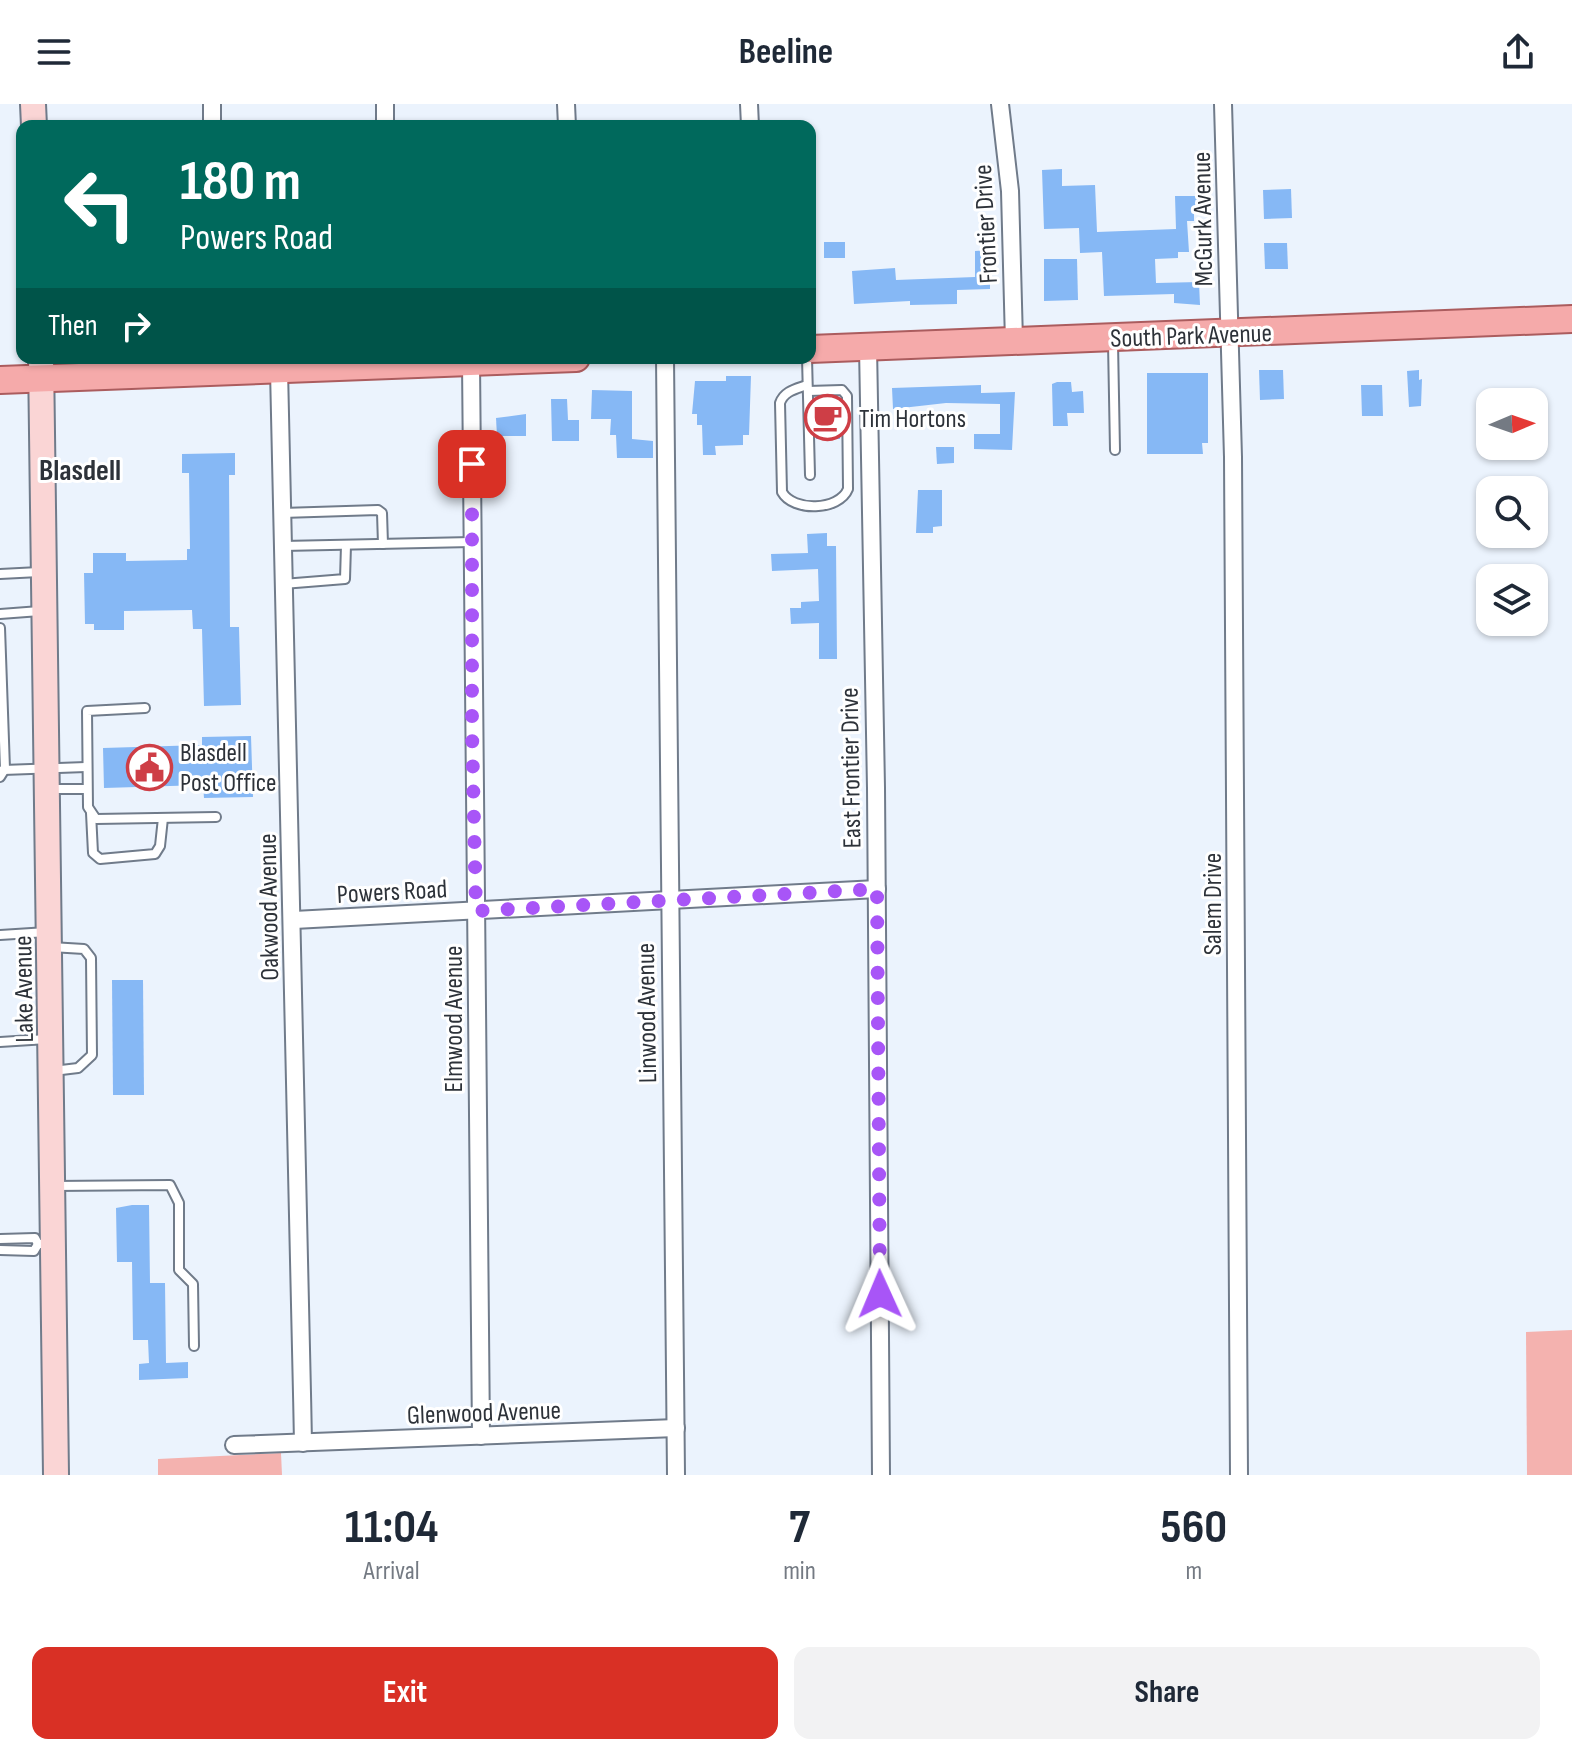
<!DOCTYPE html>
<style>
:root{--surface:#fff;--page:#f2f2f3;--text:#1f2937;--muted:#747a83;--accent:#d93025}
body{margin:0;font-family:"Sofia Sans Condensed",sans-serif;background:var(--page);color:var(--text);height:100vh;display:flex;flex-direction:column;font-size:30px;white-space:nowrap}
*{box-sizing:border-box;margin:0}
p{font-size:26px;color:var(--muted)}
.icon{flex:none;width:44px;height:44px;fill:none;stroke:currentColor;stroke-width:2;stroke-linecap:round;stroke-linejoin:round}
.map{position:relative;height:1371px;overflow:hidden}
.side{display:flex;flex-direction:column;background:var(--surface);flex:1}
.side>*{flex:none}
.hud{position:absolute;left:16px;top:16px;width:800px;height:244px;border-radius:16px;box-shadow:0 2px 6px #0004;background:#00695c;color:#fff;overflow:hidden}
.needle{width:52px;rotate:88deg}
.controls{position:absolute;left:1476px;top:284px;display:grid;gap:16px}
.controls a{display:grid;place-items:center;width:72px;height:72px;border-radius:16px;background:var(--surface);box-shadow:0 2px 6px #0004;font-size:40px}
.pin{position:absolute;display:grid;place-items:center;width:68px;height:68px;color:#fff;margin:-34px;border-radius:16px;box-shadow:0 4px 12px #0006}
.me{position:absolute;width:88px;margin:-44px;rotate:359deg;stroke-linejoin:round;filter:drop-shadow(0 0 6px #0008)}
.turn{display:flex;align-items:center;gap:28px;height:168px;padding:0 32px;font-size:36px}
.turn .icon{width:104px;height:104px;stroke-width:2.5}
.turn b{display:block;font-size:56px;line-height:68px}
.then{display:flex;align-items:center;height:76px;padding:0 32px;background:#0003;gap:16px;font-size:30px}
.eta{display:flex;justify-content:space-evenly;align-items:center;height:136px;text-align:center}
.eta b{font-size:48px;font-weight:700;line-height:56px}
.cta{display:flex;gap:16px;margin-top:auto;padding:16px 32px}
.cta a{flex:1;height:92px;border-radius:16px;background:var(--accent);color:#fff;font-size:32px;font-weight:700;line-height:92px;text-align:center}
.cta a+a{background:var(--page);color:var(--text)}
header{display:flex;justify-content:space-between;align-items:center;height:104px;padding:0 32px;background:var(--surface);font-size:36px;font-weight:700}
.map>svg:first-child{display:block}
</style>
<header><svg class="icon" aria-label="menu" viewBox="0 0 24 24"><path d="M4 6h16M4 12h16M4 18h16"/></svg>Beeline<svg class="icon" aria-label="share" viewBox="0 0 24 24"><path d="M12 15V3M7 8l5-5 5 5M5 13v7h14v-7"/></svg></header>
<div class="map">
<svg width="1572" height="1371" viewBox="0 0 1572 1371">
<rect width="100%" height="100%" fill="#ebf3fd"/>
<g fill="#f4b2af">
<polygon points="1572,1226 1572,1371 1527,1371 1526,1228"/>
<polygon points="281,1349 282,1371 158,1371 158,1355"/>
</g>
<g fill="#86b8f5">
<polygon points="1062,65 1062,82 1095,81 1097,128 1176,125 1175,92 1200,92 1200,104 1194,104 1194,117 1187,117 1189,148 1178,148 1178,154 1155,155 1156,179 1199,178 1200,201 1174,199 1174,190 1104,192 1102,148 1080,149 1079,124 1044,125 1042,66"/>
<polygon points="1291,85 1292,114 1264,115 1263,86"/>
<rect x="824" y="138" width="21" height="16"/>
<polygon points="1264,139 1287,139 1288,165 1265,165"/>
<polygon points="990,146 990,185 957,186 957,200 910,201 910,197 854,200 852,167 895,164 896,176 975,173 975,147"/>
<polygon points="1044,155 1077,155 1078,196 1044,197"/>
<polygon points="1259,266 1283,266 1284,295 1260,296"/>
<polygon points="1419,266 1419,276 1422,275 1421,302 1409,303 1407,267"/>
<polygon points="1147,269 1208,269 1208,339 1202,339 1203,350 1147,350"/>
<polygon points="726,272 751,272 749,331 743,331 743,341 715,342 716,351 703,351 702,321 697,321 697,310 692,310 695,277 726,277"/>
<polygon points="1057,278 1071,278 1072,288 1083,287 1084,309 1067,309 1068,322 1053,322 1052,280"/>
<polygon points="981,281 981,289 1015,288 1012,346 974,345 974,330 1000,330 1000,300 946,299 893,305 892,284"/>
<polygon points="1361,281 1382,281 1383,312 1362,312"/>
<polygon points="592,286 632,287 632,335 653,337 653,354 617,354 616,331 610,331 611,315 591,315"/>
<polygon points="815,294 840,295 840,335 816,335"/>
<polygon points="551,295 567,295 568,316 579,316 579,337 552,337"/>
<polygon points="526,310 526,332 497,332 496,314"/>
<polygon points="936,343 954,343 954,359 937,360"/>
<polygon points="235,349 235,371 229,371 230,523 239,523 241,601 204,602 202,525 193,525 192,506 124,507 124,526 94,526 94,520 85,520 84,469 93,469 93,449 126,449 126,457 187,456 187,445 190,445 189,369 182,369 182,350"/>
<polygon points="918,386 942,386 942,422 933,423 933,429 916,429"/>
<polygon points="827,429 827,442 836,442 837,555 819,555 819,519 791,520 790,504 801,504 801,498 819,497 818,465 772,467 771,450 808,449 807,430"/>
<polygon points="251,632 253,693 204,694 203,681 104,684 103,644 202,641 202,633"/>
<polygon points="112,876 143,876 144,991 113,991"/>
<polygon points="132,1101 149,1101 150,1179 165,1179 166,1259 188,1258 188,1274 139,1276 139,1260 149,1259 148,1236 133,1236 132,1158 117,1158 116,1104"/>
</g>
<g fill="none" stroke-linecap="round" stroke-linejoin="round">
<defs>
<g id="lane">
<polyline points="1113,239 1115,346"/>
<polyline points="807,254 810,371"/>
<path d="M807,281c-11,4 -23,6 -27,18l2,89c11,20 57,19 66,-3l-1,-93 -5,-6 -34,1"/>
<polyline points="282,409 378,406 382,409 383,440"/>
<polyline points="283,442 472,438"/>
<polyline points="0,470 39,468"/>
<polyline points="283,480 345,475 346,441"/>
<polyline points="0,510 40,507"/>
<polyline points="0,524 5,665 0,673"/>
<polyline points="145,604 87,607 88,703 96,715 216,713"/>
<polyline points="3,666 86,663"/>
<polyline points="49,685 86,685"/>
<polyline points="91,709 93,749 100,755 155,750 160,742 163,714"/>
<polyline points="0,831 47,828"/>
<polyline points="51,843 84,845 91,854 92,951 78,964 53,967"/>
<polyline points="0,938 47,935"/>
<polyline points="54,1082 170,1081 179,1099 179,1166 193,1180 194,1242"/>
<polyline points="0,1135 35,1134 38,1140"/>
<polyline points="0,1146 34,1147 38,1140 48,1140"/>
</g>
<g id="street">
<polyline points="212,0 212,22"/>
<polyline points="385,0 385,22"/>
<polyline points="566,0 567,22"/>
<polyline points="749,0 750,22"/>
<polyline points="1000,0 1010,87 1014,237"/>
<polyline points="1223,0 1233,353 1239,1371"/>
<polyline points="868,243 876,684 881,1371"/>
<polyline points="665,254 676,1371"/>
<polyline points="471,258 481,1332"/>
<path d="M279,266c8,357 17,715 24,1073"/>
<polyline points="294,816 877,785"/>
<polyline points="234,1341 676,1324"/>
</g>
<g id="secondary">
<polyline points="33,0 34,22"/>
<polyline points="41,254 56,1371"/>
</g>
<g id="primary">
<polyline points="810,245 1572,215"/>
<polyline points="0,276 576,254"/>
</g>
</defs>
<use href="#lane" stroke="#707b8a" stroke-width="12"/>
<use href="#street" stroke="#707b8a" stroke-width="20"/>
<use href="#secondary" stroke="#707b8a" stroke-width="28"/>
<use href="#primary" stroke="#ab5c5e" stroke-width="30"/>
<use href="#lane" stroke="#fff" stroke-width="8"/>
<use href="#street" stroke="#fff" stroke-width="16"/>
<use href="#secondary" stroke="#fad5d5" stroke-width="24"/>
<use href="#primary" stroke="#f5aaaa" stroke-width="26"/>
</g>
<g fill="none" stroke-linecap="round" stroke-linejoin="round">
<polyline stroke="#a855f7" stroke-width="14" stroke-dasharray="0 25.2" points="472,360 472,627 476,807 877,785 880,1190"/>
</g>
<defs>
<symbol id="cafe-ring" viewBox="-11 -11 22 22"><circle r="9.5" fill="#fff" stroke="#ce3e46" stroke-width="1.5"/><path d="M-5.5-4.5H6V0H3Q3 3.5 0 3.5H-2.5Q-5.5 3.5-5.5 0ZM3-3.2v2h1.7v-2ZM-6 4.5H4V6H-6Z" fill="#ce3e46"/></symbol>
<symbol id="civic-ring" viewBox="-11 -11 22 22"><circle r="9.5" fill="#fff" stroke="#ce3e46" stroke-width="1.5"/><path d="M-.6-6.5H3V-4.5H.6V-3L4-1V1h2V6H-6V1h2V-1L-.6-3ZM-1.2 2.5V6h2.4V2.5Z" fill="#ce3e46"/></symbol>
</defs>
<g fill-rule="evenodd">
<use href="#cafe-ring" x="802" y="288" width="51" height="51"/>
<use href="#civic-ring" x="124" y="638" width="51" height="51"/>
</g>
<g text-anchor="middle" stroke-width="6" stroke-linejoin="round" paint-order="stroke">
<g font-size="26" fill="#2d3239" stroke="#fff">
<text transform="translate(1202 115) rotate(-91)" y="9">McGurk Avenue</text>
<text transform="translate(985 120) rotate(-93)" y="9">Frontier Drive</text>
<text transform="translate(1191 231) rotate(-2)" y="9">South Park Avenue</text>
<text transform="translate(850 664) rotate(-91)" y="9">East Frontier Drive</text>
<text transform="translate(392 787) rotate(-3)" y="9">Powers Road</text>
<text transform="translate(1212 800) rotate(-90)" y="9">Salem Drive</text>
<text transform="translate(268 803) rotate(-91)" y="9">Oakwood Avenue</text>
<text transform="translate(23 885) rotate(-91)" y="9">Lake Avenue</text>
<text transform="translate(646 909) rotate(-91)" y="9">Linwood Avenue</text>
<text transform="translate(453 915) rotate(-90)" y="9">Elmwood Avenue</text>
<text transform="translate(484 1308) rotate(-2)" y="9">Glenwood Avenue</text>
</g>
<g font-size="26" fill="#2d3239" stroke="#fff" text-anchor="start">
<text x="859" y="323">Tim Hortons</text>
<text x="180" y="657">Blasdell<tspan x="180" dy="30">Post Office</tspan></text>
</g>
<g font-size="30" font-weight="bold" fill="#2d3239" stroke="#fff">
<text x="80" y="376">Blasdell</text>
</g>
</g>
</svg>
<div class="controls">
<a><svg class="needle" viewBox="-14 -14 28 28"><path d="M0-13l5 13h-10z" fill="#e53935"/><path d="M0 13l5-13h-10z" fill="#747a83"/></svg></a>
<a><svg class="icon" aria-label="search" viewBox="0 0 24 24"><circle cx="10" cy="10" r="6"/><path d="M15 15l6 6"/></svg></a>
<a><svg class="icon" aria-label="layers" viewBox="0 0 24 24"><path d="M12 4l9 5-9 5-9-5zM3 14l9 5 9-5"/></svg></a>
</div>
<div class="pin" style="left:472px;top:360px;background:#d93025"><svg class="icon" aria-label="arrive" viewBox="0 0 24 24"><path d="M6 21V4h12l-3 4 3 4H6"/></svg></div>
<svg class="me" style="left:880px;top:1190px" viewBox="-20 -20 40 40"><path d="M0-17L14 15 0 8-14 15z" fill="#a855f7" stroke="#fff" stroke-width="4"/></svg>
<div class="hud">
<div class="turn"><svg class="icon" aria-label="left" viewBox="0 0 24 24"><path d="M17 20v-9H6M10 6l-5 5 5 5"/></svg><div><b>180 m</b>Powers Road</div></div>
<div class="then">Then<svg class="icon" aria-label="right" viewBox="0 0 24 24"><path d="M7 20v-9h11M14 6l5 5-5 5"/></svg></div>
</div>
</div>
<section class="side">
<div class="eta">
<div><b>11:04</b><p>Arrival</p></div>
<div><b>7</b><p>min</p></div>
<div><b>560</b><p>m</p></div>
</div>
<div class="cta"><a>Exit</a><a>Share</a></div>
</section>
